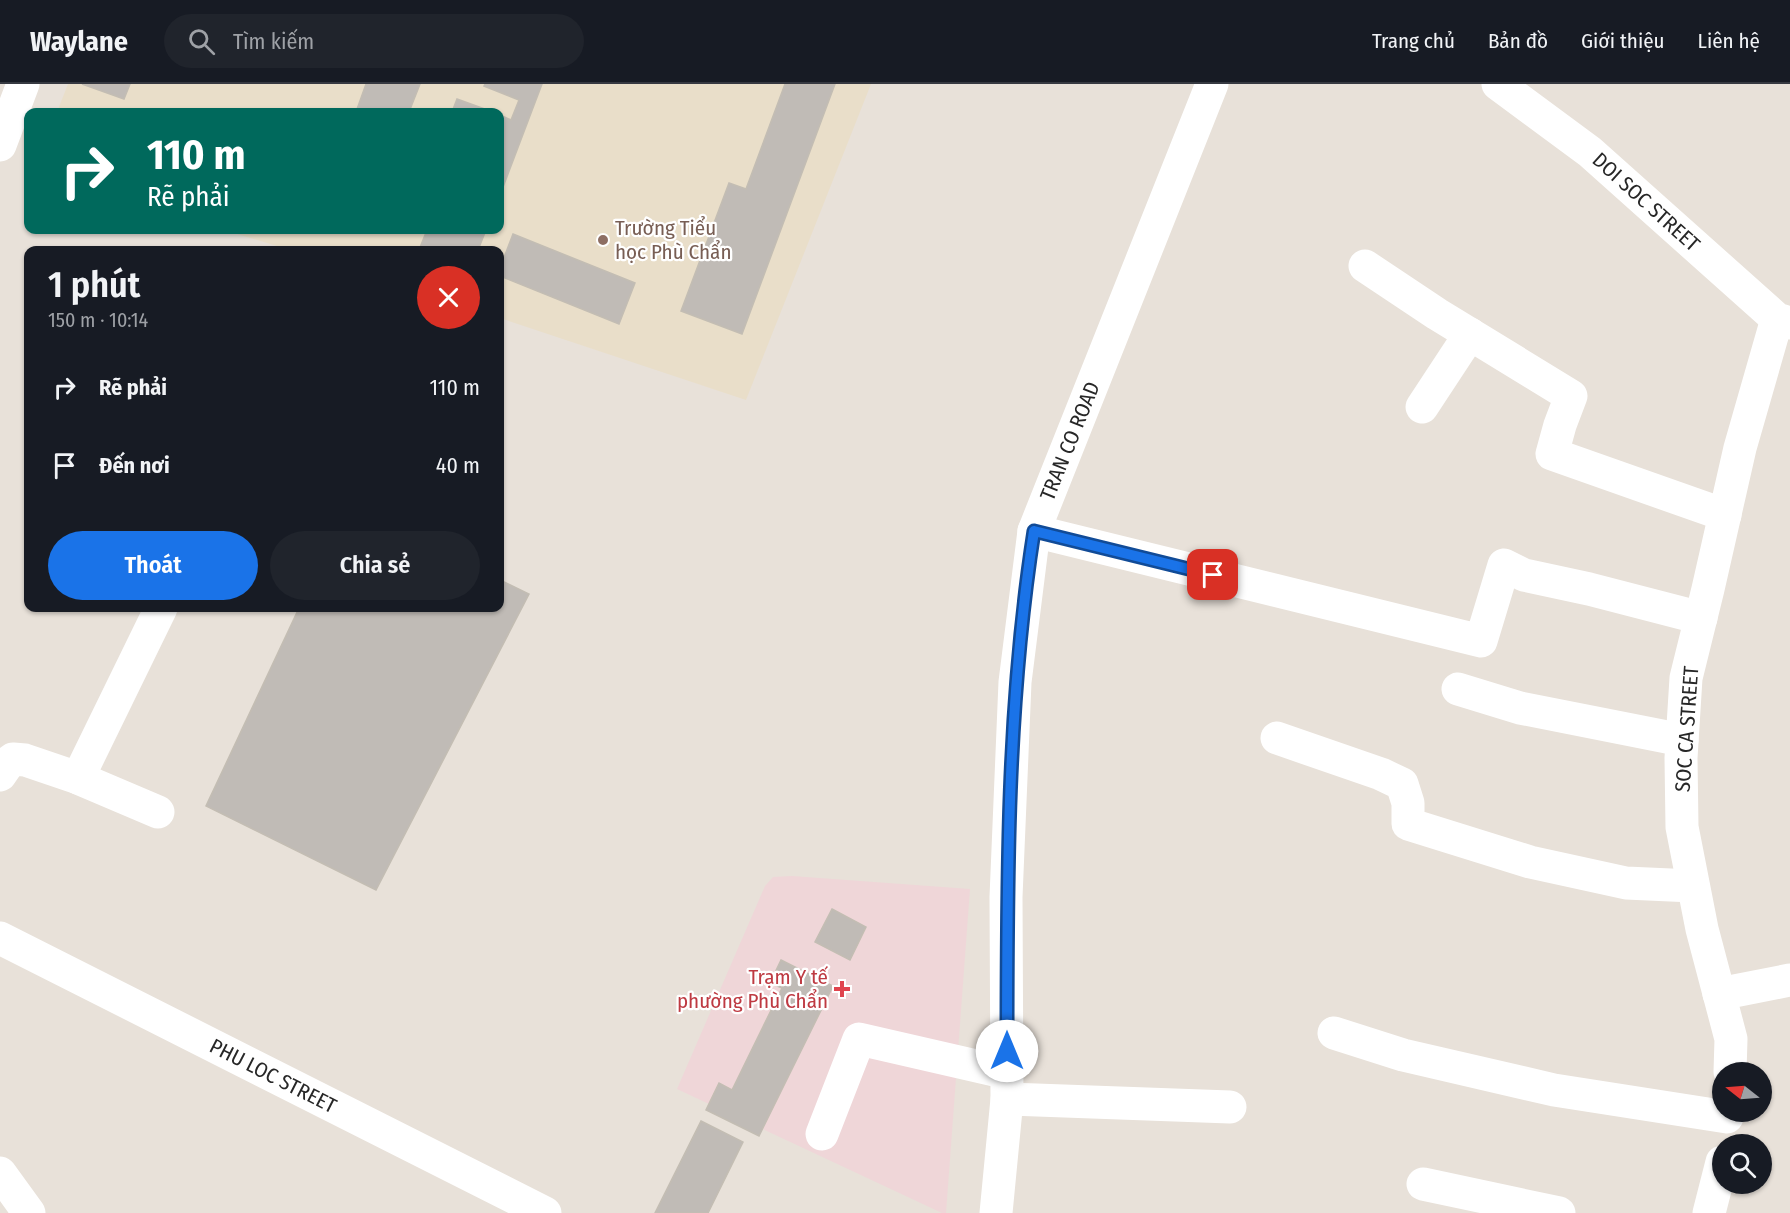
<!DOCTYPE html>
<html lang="vi">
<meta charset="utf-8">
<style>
:root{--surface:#171b24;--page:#20242c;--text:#f1f3f6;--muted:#9ea1a6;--line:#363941;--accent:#1a73e8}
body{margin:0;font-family:"Fira Sans Condensed",sans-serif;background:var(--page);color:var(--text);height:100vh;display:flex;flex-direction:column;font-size:22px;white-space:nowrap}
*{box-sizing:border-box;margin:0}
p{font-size:20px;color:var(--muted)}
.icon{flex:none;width:33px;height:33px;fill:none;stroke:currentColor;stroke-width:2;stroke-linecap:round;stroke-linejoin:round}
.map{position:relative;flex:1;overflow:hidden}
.drawer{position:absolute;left:24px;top:162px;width:480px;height:366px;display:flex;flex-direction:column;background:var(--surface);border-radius:12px;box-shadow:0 2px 4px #0004}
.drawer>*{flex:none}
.banner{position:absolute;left:24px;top:24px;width:480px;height:126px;border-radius:12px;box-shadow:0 2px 4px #0004;background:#00695c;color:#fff;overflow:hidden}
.needle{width:39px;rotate:287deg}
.controls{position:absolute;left:1712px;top:978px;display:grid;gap:12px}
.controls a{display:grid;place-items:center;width:60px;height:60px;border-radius:50%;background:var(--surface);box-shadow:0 2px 4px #0004;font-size:30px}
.pin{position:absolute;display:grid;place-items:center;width:51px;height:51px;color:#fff;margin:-26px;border-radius:12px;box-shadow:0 3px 9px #0006}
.me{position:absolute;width:66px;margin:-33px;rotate:0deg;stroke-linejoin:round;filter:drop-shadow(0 0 4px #0008)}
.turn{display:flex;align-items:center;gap:21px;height:126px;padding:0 24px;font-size:27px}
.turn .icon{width:78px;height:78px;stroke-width:2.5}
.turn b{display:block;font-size:42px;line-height:51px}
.round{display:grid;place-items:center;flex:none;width:63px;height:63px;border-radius:32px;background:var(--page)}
.head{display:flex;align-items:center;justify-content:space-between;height:102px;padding:0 24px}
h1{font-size:36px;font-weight:600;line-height:45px}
.primary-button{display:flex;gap:12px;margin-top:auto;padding:12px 24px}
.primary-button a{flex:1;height:69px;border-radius:36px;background:var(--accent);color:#fff;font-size:24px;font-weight:600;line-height:69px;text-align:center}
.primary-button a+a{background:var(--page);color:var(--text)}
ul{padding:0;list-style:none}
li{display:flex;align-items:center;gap:18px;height:78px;padding:0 24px}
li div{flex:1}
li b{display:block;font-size:22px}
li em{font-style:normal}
header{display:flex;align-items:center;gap:36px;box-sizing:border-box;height:84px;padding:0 30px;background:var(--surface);border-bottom:2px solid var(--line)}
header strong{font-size:28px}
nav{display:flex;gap:33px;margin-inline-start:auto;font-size:21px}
.search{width:420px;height:54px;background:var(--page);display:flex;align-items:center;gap:15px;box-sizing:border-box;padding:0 21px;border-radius:33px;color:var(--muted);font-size:22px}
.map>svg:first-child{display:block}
</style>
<header>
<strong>Waylane</strong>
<div class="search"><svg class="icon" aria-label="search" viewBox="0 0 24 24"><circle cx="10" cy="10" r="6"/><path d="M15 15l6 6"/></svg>Tìm kiếm</div>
<nav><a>Trang chủ</a><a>Bản đồ</a><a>Giới thiệu</a><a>Liên hệ</a></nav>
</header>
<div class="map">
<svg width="1790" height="1129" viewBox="0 0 1790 1129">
<rect width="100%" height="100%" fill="#e8e1d9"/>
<polygon fill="#e9dec9" points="68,0 871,0 746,316 500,234 500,166 290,166 224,146 500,146 500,28 57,28"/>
<polygon fill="#efd6d8" points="792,792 970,805 946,1129 942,1129 677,1005 765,802 773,793"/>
<g fill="#c0bbb6" stroke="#c3bdb3" stroke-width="1.5">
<polygon points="82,0 130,0 124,15"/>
<polygon points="366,0 420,0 409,28 356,28"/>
<polygon points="485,0 542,0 500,111 500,31 511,36 519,16 484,2"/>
<polygon points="785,0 835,0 742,250 681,227 729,99 746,105"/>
<polygon points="457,15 493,28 452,28"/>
<polygon points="427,146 486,146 478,166 419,166"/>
<polygon points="513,150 635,199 619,240 500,192 500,184"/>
<polygon points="500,496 529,510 376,806 206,722 299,524 500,524"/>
<polygon points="832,825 866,843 850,876 815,858"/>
<polygon points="781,876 833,902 759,1052 706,1026 719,999 732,1006 782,904 770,899"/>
<polygon points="701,1037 743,1058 708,1129 655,1129"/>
</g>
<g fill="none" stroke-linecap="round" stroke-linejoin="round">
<g stroke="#fff" stroke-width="33">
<polyline points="1498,0 1590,68 1777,235 1790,239"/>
<polyline points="0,61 23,0"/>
<polyline points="1365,182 1437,230 1571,312 1560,341 1552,370 1725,431"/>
<polyline points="1422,323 1470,250"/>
<polyline points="1034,447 1481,557 1504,481 1524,491 1589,505 1701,534"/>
<polyline points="1458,605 1520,624 1682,656"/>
<polyline points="1277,654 1381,690 1402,700 1408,719 1408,740 1530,778 1626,799 1693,802"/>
<polyline points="0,691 9,678 13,675 25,676 78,694 158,728"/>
<polyline points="78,694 161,524"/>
<polyline points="0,854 545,1129"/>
<polyline points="1719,910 1790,896"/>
<polyline points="1334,949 1403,971 1554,1006 1727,1033"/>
<polyline points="1730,988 1731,955 1702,845 1682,743 1681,674 1686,594 1708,505 1740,364 1777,235"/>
<polyline points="1007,1015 1230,1023"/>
<polyline points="822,1050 859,955 1007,989"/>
<polyline points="0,1089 29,1129"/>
<polyline points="1423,1100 1559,1129"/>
<polyline points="996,1129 1007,1015 1006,813 1015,598 1034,447 1212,0"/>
<polyline points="1709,1129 1722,1078"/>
</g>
</g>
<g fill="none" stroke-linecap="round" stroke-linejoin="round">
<defs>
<path id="route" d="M1007,967c0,-174 0,-348 27,-520l179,44"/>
</defs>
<use href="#route" stroke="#114b97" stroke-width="15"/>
<use href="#route" stroke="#1a73e8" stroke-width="10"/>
</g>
<circle fill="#8d6e63" stroke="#fff" stroke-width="2" cx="603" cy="156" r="6"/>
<path fill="#e0444e" stroke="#fff" stroke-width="2" d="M839 896h6v6h6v6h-6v6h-6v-6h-6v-6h6z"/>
<g text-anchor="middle" stroke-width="4.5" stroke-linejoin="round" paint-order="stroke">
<g font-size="21" fill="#272727" stroke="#fff">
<text transform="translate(1646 118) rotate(42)" y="7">DOI SOC STREET</text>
<text transform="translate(1070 357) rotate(-68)" y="7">TRAN CO ROAD</text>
<text transform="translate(1687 645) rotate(-86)" y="7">SOC CA STREET</text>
<text transform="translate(273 992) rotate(27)" y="7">PHU LOC STREET</text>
</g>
<g font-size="21" fill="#785e54" stroke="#fff" text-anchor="start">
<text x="615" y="151">Trường Tiểu<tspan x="615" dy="24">học Phù Chẩn</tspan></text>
</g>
<g font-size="21" fill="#be3a42" stroke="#fff" text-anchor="end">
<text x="828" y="900">Trạm Y tế<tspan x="828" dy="24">phường Phù Chẩn</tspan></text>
</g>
</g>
</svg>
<div class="controls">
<a><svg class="needle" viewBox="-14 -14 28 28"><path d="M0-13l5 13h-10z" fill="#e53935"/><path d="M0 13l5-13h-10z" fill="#9ea1a6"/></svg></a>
<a><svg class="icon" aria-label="search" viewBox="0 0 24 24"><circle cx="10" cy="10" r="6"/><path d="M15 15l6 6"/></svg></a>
</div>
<div class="pin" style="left:1213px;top:491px;background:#d93025"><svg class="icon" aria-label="arrive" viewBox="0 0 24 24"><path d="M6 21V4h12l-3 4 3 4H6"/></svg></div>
<svg class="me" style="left:1007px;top:967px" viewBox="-20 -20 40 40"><circle r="19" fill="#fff"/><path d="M0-13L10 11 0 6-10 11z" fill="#1a73e8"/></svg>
<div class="banner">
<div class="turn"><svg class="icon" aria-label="right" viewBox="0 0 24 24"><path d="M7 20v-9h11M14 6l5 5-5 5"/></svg><div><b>110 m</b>Rẽ phải</div></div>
</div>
<section class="drawer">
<div class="head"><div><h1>1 phút</h1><p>150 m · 10:14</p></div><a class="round" style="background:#d93025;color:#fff"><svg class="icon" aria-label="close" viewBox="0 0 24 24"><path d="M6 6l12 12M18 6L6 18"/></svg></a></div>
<ul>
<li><svg class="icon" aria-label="right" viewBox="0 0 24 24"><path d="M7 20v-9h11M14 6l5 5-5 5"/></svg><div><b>Rẽ phải</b></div><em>110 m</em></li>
<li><svg class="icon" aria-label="arrive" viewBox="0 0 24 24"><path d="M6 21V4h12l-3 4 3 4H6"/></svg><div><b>Đến nơi</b></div><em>40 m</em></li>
</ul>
<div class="primary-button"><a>Thoát</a><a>Chia sẻ</a></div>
</section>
</div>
